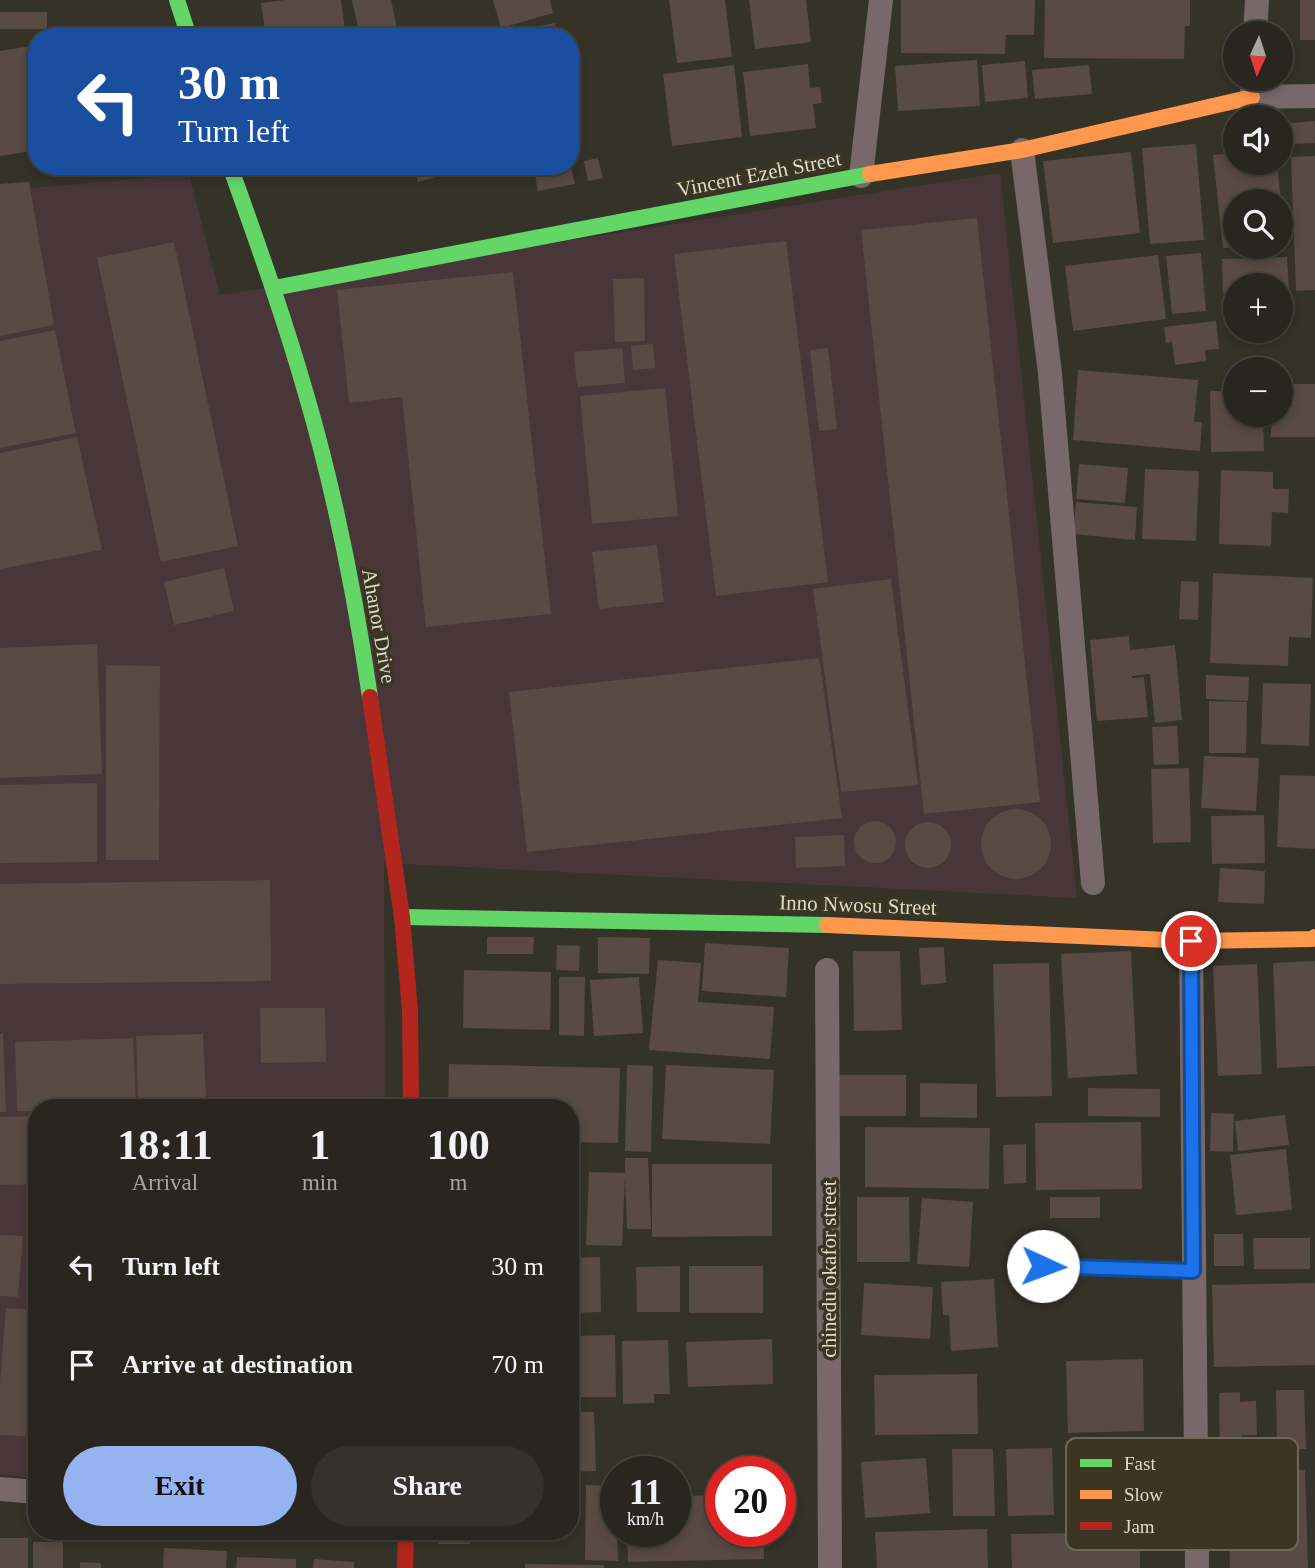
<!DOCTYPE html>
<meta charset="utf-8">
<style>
:root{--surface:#28261e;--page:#34322b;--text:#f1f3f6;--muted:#a5a5a4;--line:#44433c;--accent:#95b2f1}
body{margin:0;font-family:"Times New Roman",serif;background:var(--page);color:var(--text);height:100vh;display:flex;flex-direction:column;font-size:26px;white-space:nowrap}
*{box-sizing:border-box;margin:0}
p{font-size:23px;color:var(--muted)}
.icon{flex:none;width:38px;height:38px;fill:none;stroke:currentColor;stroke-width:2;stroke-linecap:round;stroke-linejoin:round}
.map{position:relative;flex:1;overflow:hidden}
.sheet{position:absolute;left:28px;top:1099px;width:551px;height:441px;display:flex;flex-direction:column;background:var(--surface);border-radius:28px;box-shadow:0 4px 10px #0003,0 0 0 2px var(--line)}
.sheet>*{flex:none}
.banner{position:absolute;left:28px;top:28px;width:551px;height:147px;border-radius:28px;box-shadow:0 4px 10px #0003,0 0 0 2px var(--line);background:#1a4fa0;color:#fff;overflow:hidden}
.needle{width:46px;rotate:183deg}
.controls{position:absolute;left:1223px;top:21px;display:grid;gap:14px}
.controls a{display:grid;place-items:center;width:70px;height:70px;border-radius:50%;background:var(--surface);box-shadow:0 4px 10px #0003,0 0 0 2px var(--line);font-size:35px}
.speed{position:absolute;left:600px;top:1456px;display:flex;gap:14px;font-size:35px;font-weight:700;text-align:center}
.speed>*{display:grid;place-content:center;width:91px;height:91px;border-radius:50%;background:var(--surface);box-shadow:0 4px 10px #0003,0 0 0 2px var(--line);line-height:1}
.speed small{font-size:18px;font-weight:400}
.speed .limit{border:10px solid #d22;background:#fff;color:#111}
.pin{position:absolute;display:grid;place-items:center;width:60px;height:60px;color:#fff;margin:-30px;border:4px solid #fff;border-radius:50%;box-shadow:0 2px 7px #0007}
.me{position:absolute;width:77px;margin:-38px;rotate:92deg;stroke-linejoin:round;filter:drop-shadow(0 0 5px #0008)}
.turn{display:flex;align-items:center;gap:24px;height:147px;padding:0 35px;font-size:32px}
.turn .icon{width:91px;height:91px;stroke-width:2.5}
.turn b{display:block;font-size:49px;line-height:60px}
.eta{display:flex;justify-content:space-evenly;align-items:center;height:119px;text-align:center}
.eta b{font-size:42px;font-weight:700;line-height:49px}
.action{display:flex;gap:14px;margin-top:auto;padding:14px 35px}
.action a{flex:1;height:80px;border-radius:42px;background:var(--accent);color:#111;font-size:28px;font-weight:700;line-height:80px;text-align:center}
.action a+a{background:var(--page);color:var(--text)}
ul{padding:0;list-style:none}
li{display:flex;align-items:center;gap:21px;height:98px;padding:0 35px}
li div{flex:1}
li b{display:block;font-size:26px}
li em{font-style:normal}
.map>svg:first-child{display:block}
</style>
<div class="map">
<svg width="1315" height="1568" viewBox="0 0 1315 1568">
<rect width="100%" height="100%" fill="#353228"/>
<polygon fill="#483638" points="1000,173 1077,898 384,863 385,1108 37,1108 37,1478 0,1475 0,191 189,174 220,295"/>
<g fill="#594a43">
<polygon points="285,0 341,0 346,37 266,37 261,3"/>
<polygon points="352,0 391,0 399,37 360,37"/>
<polygon points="493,0 550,0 553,13 501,28"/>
<polygon points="669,0 725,0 732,57 677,63"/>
<polygon points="749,0 806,0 811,42 755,49"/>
<polygon points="901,0 1035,0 1034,35 1006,35 1005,54 901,53"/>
<polygon points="1045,0 1190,0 1190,26 1185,26 1184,59 1044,58"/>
<rect x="1300" y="0" width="15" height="40"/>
<rect x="0" y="12" width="47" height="17"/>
<polygon points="555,23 557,37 499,37 498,34"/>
<polygon points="37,45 37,150 0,156 0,51"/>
<polygon points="977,60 980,106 898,111 895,66"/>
<polygon points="1025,61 1028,98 985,102 982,65"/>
<polygon points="808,64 810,88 820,87 822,103 813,104 816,128 750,136 743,72"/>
<polygon points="734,65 742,137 672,146 663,74"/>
<polygon points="1089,65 1092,94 1035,99 1032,70"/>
<polygon points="572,113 578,146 570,148 570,114"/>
<polygon points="1315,121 1315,143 1293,144 1291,123"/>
<polygon points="1196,144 1204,240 1150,244 1142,148"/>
<polygon points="1131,152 1140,233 1053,243 1043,161"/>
<polygon points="1236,153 1236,163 1277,163 1281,201 1236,201 1236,247 1223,248 1213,155"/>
<polygon points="1315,156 1315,290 1296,291 1291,157"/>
<polygon points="598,158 603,178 588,181 584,161"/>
<polygon points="414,166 437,166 440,176 418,182"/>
<polygon points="571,168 575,184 538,191 535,175"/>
<polygon points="29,182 54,325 0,336 0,184"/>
<polygon points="977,218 1040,802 924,814 861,230"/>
<polygon points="1281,220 1283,220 1285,241 1281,242"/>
<polygon points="786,241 828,582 716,596 674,254"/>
<polygon points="174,242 238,546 161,562 97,258"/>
<polygon points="1201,253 1206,311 1172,314 1166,256"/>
<polygon points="1158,255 1166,319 1073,331 1065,266"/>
<polygon points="1287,257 1289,290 1281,291 1281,285 1236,285 1236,292 1223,293 1222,259"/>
<polygon points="513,272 551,614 426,627 402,397 349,403 337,290"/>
<polygon points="644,278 645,341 615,342 613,279"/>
<polygon points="1216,321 1219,349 1205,350 1206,361 1175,365 1172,342 1166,343 1164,327"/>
<polygon points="55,330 76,433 0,448 0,341"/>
<polygon points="653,344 655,368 633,370 631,346"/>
<polygon points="622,348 625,383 577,387 574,352"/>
<polygon points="828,348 837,429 819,431 810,350"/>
<polygon points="1078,370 1198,380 1194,422 1202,422 1200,451 1073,440"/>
<polygon points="1281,384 1315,384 1315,437 1271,437 1271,415 1281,415"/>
<polygon points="665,388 678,516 592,524 580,396"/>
<polygon points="1210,391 1236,391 1236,415 1263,415 1264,451 1211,452"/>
<polygon points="77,437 102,550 0,569 0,453"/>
<polygon points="1079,464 1128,468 1125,503 1076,499"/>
<polygon points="1145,469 1199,471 1196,541 1142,539"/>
<polygon points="1221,470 1273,472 1273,489 1289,489 1288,513 1272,512 1271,546 1219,544"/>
<polygon points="1076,502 1137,507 1135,540 1073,534"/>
<polygon points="657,545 664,602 599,609 592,552"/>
<polygon points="224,568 234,611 174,625 164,582"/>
<polygon points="1213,573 1313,578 1311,638 1289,637 1288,666 1210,663"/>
<polygon points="891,579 918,785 841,792 813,589"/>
<polygon points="1181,581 1199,582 1198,620 1179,619"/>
<polygon points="1129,636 1130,650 1175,645 1182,720 1155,723 1150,674 1132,676 1132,678 1144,677 1148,717 1097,721 1090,640"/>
<polygon points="97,644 102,774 0,778 0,648"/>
<polygon points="819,658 842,818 527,852 509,692"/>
<polygon points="106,665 160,666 159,860 106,860"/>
<polygon points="1206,675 1249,677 1248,701 1206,699"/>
<polygon points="1263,683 1311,684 1309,746 1261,744"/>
<polygon points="1209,701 1247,702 1246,753 1209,753"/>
<polygon points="1177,726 1179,764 1154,765 1152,727"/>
<polygon points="1204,756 1259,758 1256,811 1201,808"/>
<polygon points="1189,768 1191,842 1153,843 1151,769"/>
<polygon points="1280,775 1315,776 1315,849 1277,847"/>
<polygon points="97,783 97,862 0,863 0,785"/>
<circle cx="1016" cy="844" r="35"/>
<polygon points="1264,815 1265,863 1212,864 1211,816"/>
<circle cx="875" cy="842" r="21"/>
<circle cx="928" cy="845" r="23"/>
<polygon points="844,835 845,866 796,868 795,837"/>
<polygon points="1220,868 1265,871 1264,904 1218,902"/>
<polygon points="270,880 271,981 0,984 0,884"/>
<polygon points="487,937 534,937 533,954 487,954"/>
<polygon points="598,937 650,938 649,974 598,973"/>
<polygon points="705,943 789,948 786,997 702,991"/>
<polygon points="557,945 580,946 579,971 556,970"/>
<polygon points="944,947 946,983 921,985 919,948"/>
<polygon points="853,951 900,951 902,1030 854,1031"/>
<polygon points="1131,951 1137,1074 1068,1078 1061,954"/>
<polygon points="658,960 701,963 698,1002 774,1007 770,1059 649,1050"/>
<polygon points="1315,961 1315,1066 1277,1068 1273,963"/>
<polygon points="1049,963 1052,1096 996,1097 993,964"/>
<polygon points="1257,964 1262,1074 1218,1076 1213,966"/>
<polygon points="464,970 551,972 550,1030 463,1028"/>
<polygon points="559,977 585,977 584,1036 559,1035"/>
<polygon points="639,977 643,1033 594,1036 590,980"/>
<polygon points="260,1008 325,1008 326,1062 261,1063"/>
<polygon points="0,1034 3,1034 6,1112 0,1112"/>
<polygon points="203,1034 206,1097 138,1099 136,1036"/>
<polygon points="133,1038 136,1108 37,1108 37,1111 17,1111 15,1042"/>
<polygon points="449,1064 620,1068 618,1143 570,1142 570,1108 448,1108"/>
<polygon points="627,1065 653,1066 651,1152 625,1151"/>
<polygon points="666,1065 774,1070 770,1144 662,1139"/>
<polygon points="839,1075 906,1075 906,1116 840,1116"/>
<polygon points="920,1083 977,1084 977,1118 920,1117"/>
<polygon points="1088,1088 1160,1089 1160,1117 1088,1116"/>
<polygon points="207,1100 208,1108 150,1108 150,1102"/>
<polygon points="1211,1113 1234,1114 1233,1152 1210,1151"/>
<polygon points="1285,1115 1289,1145 1238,1151 1235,1121"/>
<polygon points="37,1116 37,1184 0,1185 0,1117"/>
<polygon points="1141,1122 1142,1189 1036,1190 1035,1123"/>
<polygon points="865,1127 990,1128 989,1189 865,1187"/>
<polygon points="1026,1144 1026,1183 1004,1184 1003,1145"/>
<polygon points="1286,1149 1292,1210 1236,1215 1230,1155"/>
<polygon points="625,1158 648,1158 651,1229 627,1229 625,1177 622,1246 586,1245 589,1172 625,1173"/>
<polygon points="652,1164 772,1164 772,1236 652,1237"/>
<polygon points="570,1175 581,1176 580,1232 570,1232"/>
<polygon points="857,1197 909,1197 910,1262 857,1262"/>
<rect x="1050" y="1197" width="50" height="21"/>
<polygon points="922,1198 973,1202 969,1267 917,1264"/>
<polygon points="32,1228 37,1229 37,1298 27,1297"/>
<polygon points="1214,1234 1243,1234 1244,1266 1214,1266"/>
<polygon points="0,1235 23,1236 18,1297 0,1296"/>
<polygon points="1253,1238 1310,1238 1310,1269 1254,1269"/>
<polygon points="600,1257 601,1312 570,1313 570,1258"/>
<polygon points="680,1266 680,1312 637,1312 636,1267"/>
<rect x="689" y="1266" width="74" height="47"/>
<polygon points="994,1279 998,1347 951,1351 949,1315 943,1315 941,1282"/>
<polygon points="864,1283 933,1287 930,1339 861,1335"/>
<polygon points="1315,1283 1315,1365 1214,1367 1212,1285"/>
<polygon points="6,1308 37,1310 37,1437 0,1435 0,1382"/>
<polygon points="615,1335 616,1397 570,1397 570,1336"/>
<polygon points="772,1339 773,1384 688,1387 686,1342"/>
<polygon points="668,1340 670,1394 654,1394 654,1403 623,1404 622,1341"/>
<polygon points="1143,1359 1144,1431 1068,1433 1066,1361"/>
<polygon points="977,1374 978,1434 875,1435 874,1375"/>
<polygon points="1276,1390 1304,1390 1306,1449 1277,1450"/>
<polygon points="1240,1392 1240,1402 1256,1401 1257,1435 1242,1435 1242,1450 1220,1451 1219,1393"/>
<polygon points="570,1412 594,1412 596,1471 570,1472"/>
<polygon points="1052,1448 1054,1515 1008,1516 1006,1449"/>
<polygon points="952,1449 993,1449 995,1516 953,1516"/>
<polygon points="926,1458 930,1513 865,1518 861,1462"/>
<polygon points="1305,1470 1308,1568 1230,1568 1227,1472"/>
<polygon points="586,1485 616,1486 618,1561 585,1560"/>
<polygon points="721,1495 721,1531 763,1531 764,1559 628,1562 627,1531 676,1531 676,1496"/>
<polygon points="987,1529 988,1568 877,1568 875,1532"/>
<rect x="438" y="1531" width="32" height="13"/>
<polygon points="1140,1532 1140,1568 1012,1568 1011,1534"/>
<rect x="0" y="1538" width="28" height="30"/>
<rect x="33" y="1542" width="30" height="26"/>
<polygon points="164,1548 227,1551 226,1568 163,1568"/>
<polygon points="237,1557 296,1559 296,1568 236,1568"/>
<polygon points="314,1559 354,1562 354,1568 313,1568"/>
<polygon points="80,1562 101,1563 101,1568 80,1568"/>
<polygon points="525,1564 604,1565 604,1568 525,1568"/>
</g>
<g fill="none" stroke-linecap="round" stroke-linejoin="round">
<polyline stroke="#786869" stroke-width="12" points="1043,1266 1193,1271"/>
<g stroke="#786869" stroke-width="24">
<polyline points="1255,33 1257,0"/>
<polyline points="1253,79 1252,97 1315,96"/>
<polyline points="1022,150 1050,373 1093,883"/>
<polyline points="861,176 881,0"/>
<polyline points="1191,941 1197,1568"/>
<polyline points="827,970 830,1568"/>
<polyline points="0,1489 37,1492"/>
</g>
<g stroke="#63d668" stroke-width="16">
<polyline points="177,0 189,37"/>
<path d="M230,166c27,76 54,151 76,228 29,99 49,201 64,303"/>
<polyline points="274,288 870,174"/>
<polyline points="402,917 827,925"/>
</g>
<g stroke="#ff974d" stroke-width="16">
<polyline points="870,174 1022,150 1252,97"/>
<polyline points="827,925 1191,941 1312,939 1315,937"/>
</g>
<g stroke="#b3261e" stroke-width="16">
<polyline points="370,697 402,917 410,1011 411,1108"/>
<polyline points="405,1568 406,1531"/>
</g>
</g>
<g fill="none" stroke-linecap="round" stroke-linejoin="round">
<defs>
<polyline id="route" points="1043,1266 1193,1271 1191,941"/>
</defs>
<use href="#route" stroke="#114b97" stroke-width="18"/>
<use href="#route" stroke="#1a73e8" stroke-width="12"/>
</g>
<g text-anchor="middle" stroke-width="7" stroke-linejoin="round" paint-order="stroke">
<g font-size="21" fill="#dedbcf" stroke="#3b3522">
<text transform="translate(759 174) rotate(-11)" y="7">Vincent Ezeh Street</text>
<text transform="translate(379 626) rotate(80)" y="7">Ahanor Drive</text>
<text transform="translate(858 905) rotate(2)" y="7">Inno Nwosu Street</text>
<text transform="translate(829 1269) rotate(-90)" y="7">chinedu okafor street</text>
</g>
</g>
<rect x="1066" y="1438" width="232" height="112" rx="10" fill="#3b3522" stroke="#6c6756" stroke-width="2"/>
<rect x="1080" y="1459" width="32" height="8" fill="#63d668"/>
<rect x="1080" y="1490" width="32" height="9" fill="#ff974d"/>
<rect x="1080" y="1522" width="32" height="8" fill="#b3261e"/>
<g font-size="19" fill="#dedbcf">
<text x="1124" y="1470">Fast</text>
<text x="1124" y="1501">Slow</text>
<text x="1124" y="1533">Jam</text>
</g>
</svg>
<div class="controls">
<a><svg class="needle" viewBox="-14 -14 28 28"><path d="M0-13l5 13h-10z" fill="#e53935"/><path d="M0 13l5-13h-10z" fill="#a5a5a4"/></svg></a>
<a><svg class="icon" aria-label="sound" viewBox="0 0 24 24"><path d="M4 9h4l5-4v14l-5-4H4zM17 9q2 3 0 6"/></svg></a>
<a><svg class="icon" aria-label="search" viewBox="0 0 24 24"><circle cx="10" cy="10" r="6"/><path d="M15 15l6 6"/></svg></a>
<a>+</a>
<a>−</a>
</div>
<div class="speed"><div>11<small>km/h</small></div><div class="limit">20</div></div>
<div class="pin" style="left:1191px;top:941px;background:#d93025"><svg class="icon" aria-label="arrive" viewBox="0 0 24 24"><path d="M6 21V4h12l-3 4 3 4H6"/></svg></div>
<svg class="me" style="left:1043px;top:1266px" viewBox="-20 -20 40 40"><circle r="19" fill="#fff"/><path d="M0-13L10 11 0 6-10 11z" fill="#1a73e8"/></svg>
<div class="banner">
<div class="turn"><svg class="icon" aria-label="left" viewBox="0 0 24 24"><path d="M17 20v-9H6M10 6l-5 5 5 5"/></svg><div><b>30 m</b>Turn left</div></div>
</div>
<section class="sheet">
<div class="eta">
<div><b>18:11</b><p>Arrival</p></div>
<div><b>1</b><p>min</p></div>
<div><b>100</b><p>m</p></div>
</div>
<ul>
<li><svg class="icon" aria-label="left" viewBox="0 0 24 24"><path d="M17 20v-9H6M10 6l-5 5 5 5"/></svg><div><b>Turn left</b></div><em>30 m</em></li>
<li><svg class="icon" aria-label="arrive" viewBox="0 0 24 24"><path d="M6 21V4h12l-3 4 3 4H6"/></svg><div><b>Arrive at destination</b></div><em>70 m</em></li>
</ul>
<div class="action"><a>Exit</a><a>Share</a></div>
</section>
</div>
